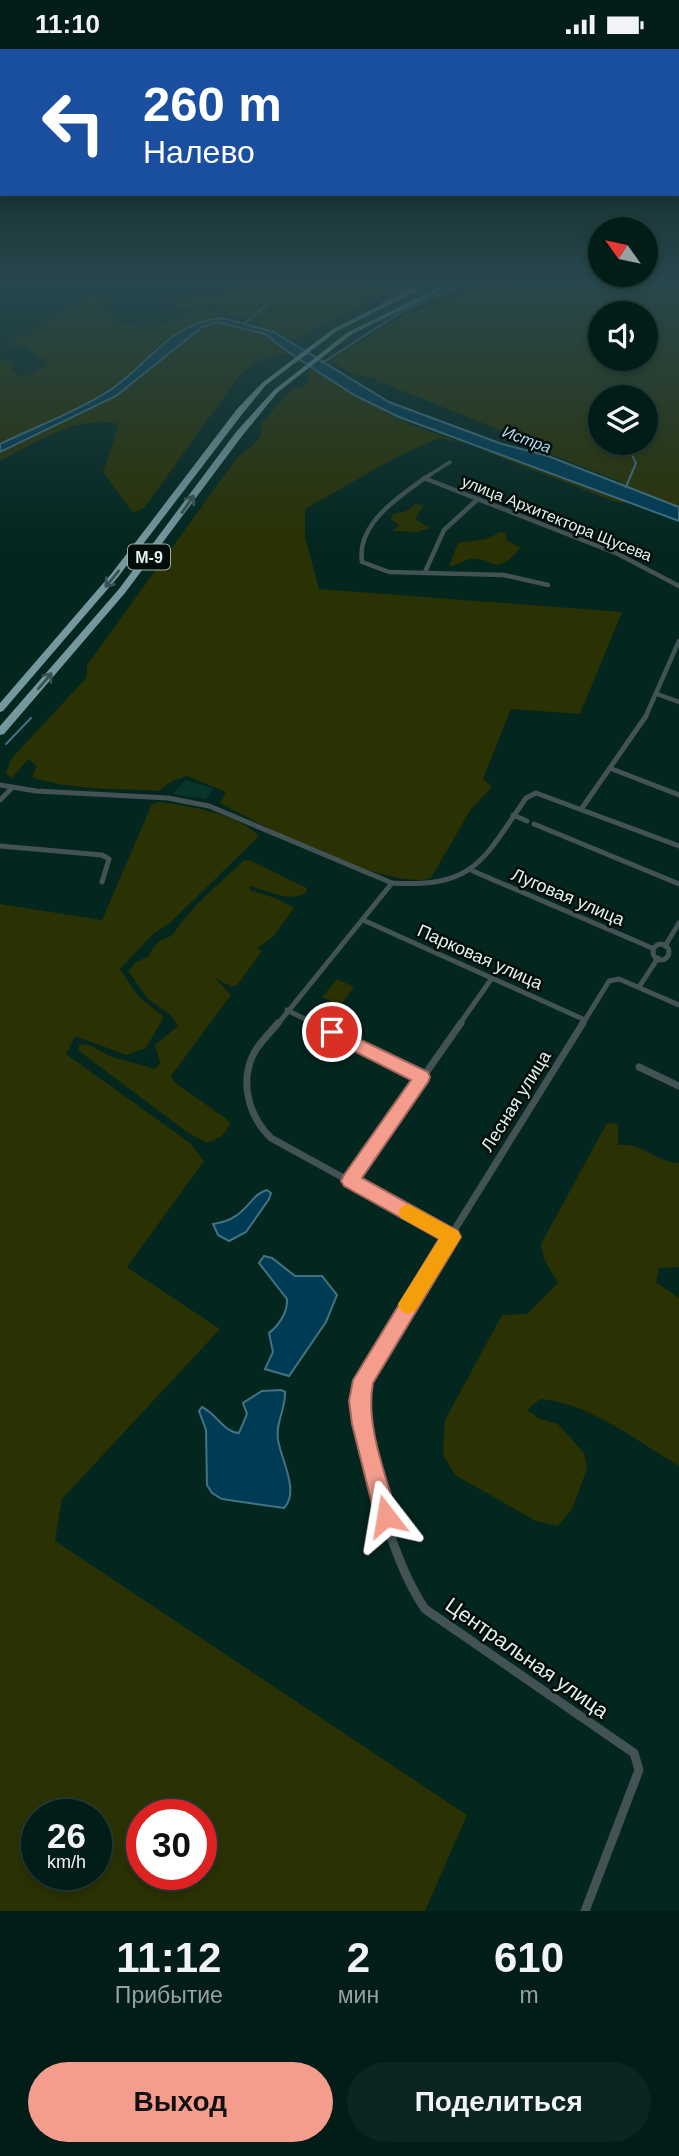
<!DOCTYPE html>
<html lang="ru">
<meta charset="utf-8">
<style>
:root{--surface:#021c17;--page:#0c2520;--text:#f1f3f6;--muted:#96a1a1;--line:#233a36;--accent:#f49d8d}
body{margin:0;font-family:Arial,sans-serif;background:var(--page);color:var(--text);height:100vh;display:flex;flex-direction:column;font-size:26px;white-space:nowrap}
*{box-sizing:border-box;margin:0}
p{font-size:23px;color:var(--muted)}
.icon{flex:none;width:38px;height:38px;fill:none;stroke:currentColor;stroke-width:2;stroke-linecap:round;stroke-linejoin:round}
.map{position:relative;height:1862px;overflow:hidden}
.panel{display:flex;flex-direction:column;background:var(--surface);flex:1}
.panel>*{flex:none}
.top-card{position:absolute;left:0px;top:0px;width:679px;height:147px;box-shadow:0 4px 10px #0003,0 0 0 2px var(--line);background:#1a4fa0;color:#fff;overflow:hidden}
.needle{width:46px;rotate:303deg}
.fabs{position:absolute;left:588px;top:168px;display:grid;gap:14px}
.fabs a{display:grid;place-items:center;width:70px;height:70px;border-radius:50%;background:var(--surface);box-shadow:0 4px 10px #0003,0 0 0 2px var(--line);font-size:35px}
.speed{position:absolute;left:21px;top:1750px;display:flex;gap:14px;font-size:35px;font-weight:700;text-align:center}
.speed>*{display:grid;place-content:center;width:91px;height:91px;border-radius:50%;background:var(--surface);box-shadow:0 4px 10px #0003,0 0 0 2px var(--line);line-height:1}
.speed small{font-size:18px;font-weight:400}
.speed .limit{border:10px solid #d22;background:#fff;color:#111}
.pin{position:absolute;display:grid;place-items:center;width:60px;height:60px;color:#fff;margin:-30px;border:4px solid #fff;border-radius:50%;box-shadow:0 2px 7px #0007}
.me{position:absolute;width:77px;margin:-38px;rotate:346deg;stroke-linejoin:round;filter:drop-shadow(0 0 5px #0008)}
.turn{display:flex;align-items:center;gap:24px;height:147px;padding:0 28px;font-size:32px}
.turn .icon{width:91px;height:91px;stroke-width:2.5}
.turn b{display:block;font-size:49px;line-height:60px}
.eta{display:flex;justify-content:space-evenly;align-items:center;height:119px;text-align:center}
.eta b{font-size:42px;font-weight:700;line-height:49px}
.cta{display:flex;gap:14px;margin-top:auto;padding:14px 28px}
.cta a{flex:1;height:80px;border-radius:42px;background:var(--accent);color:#111;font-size:28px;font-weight:700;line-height:80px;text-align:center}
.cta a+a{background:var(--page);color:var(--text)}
.status{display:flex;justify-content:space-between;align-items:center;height:49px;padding:0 35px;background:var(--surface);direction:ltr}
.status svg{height:19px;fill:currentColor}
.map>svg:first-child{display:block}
</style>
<div class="status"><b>11:10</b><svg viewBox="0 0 49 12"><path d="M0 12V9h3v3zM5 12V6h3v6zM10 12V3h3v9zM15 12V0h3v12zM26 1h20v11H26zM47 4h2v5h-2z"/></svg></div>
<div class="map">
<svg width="679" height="1862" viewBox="0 0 679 1862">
<rect width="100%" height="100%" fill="#03261f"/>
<polygon fill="#09342c" points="185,731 214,739 206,750 173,745"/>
<g fill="#2a3102" fill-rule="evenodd">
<polygon points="233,236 389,236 375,238 384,245 293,291 249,270 224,267 221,255 180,260 167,254 211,244 215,248 224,248"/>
<path d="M482,236h197v222l-59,-22 1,-3 -81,-32 -21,-12 -148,-60 -16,-3 -27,-15 78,-45zM600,264h46v46h-46zM600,348h46v46h-46z"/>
<path d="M89,247l27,5 -22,7 16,7 2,6c12,2 26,6 38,6 23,0 49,-30 72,-9 -52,3 -76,50 -115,74 -33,21 -72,35 -107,52v-82l9,-2 6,6 -4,4 12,8 27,-15 -25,-16 -18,-1z"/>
<path d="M224,273l41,11 26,21c-22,-1 -35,8 -51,21l-96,133 -11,5 -30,-41 16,-48c-44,-10 -81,18 -119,37v-9l116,-56 86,-69z"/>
<path d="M315,319l39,27 57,30 58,20 -29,-7 -40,17 -95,54v28l14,52 303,23 -42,102 -69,-5 -28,70 9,8 -21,22 -40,69c-41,14 -170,-53 -211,-75l6,-11 -39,-16 -15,5 -13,10c-44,-3 -86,0 -127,-14l5,-11 -9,-7 -16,19 -6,-4 5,-15 76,-82v-12l149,-206c11,-11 27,-15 25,-35l32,-37 8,1 7,-5v-11z"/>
<polygon points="479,400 516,410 636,455 616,453"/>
<polygon points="415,455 424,456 415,470 430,479 418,483 393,482 399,476 391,470 393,465 407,462"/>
<path d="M500,483l6,1 1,8 14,6c-27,33 -27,9 -50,12 -8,1 -13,7 -22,7l9,-23 28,-4z"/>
<path d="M159,753c30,4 78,11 100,34l-89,87 -16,10 -34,36 18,27 26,21 -18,31 -20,7 -51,-19 -9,18 124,89 14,18 -77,106 93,62 -158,170 -7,42 412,274 -42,96h-425v-1007l102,16 50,-116zM37,1766h59v59h-59zM142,1766h59v59h-59z"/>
<path d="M249,811l58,28 -1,5c-20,10 -37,-3 -57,-7l1,4 28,9 16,9 -21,29 -16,11 5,3 -24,33 -6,3 -17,-9 16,17 -60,81 3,6 54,38 2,5 -8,11 -15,7 -20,-11 -108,-81v-6l8,-1 25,13 44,12 4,-6 -5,-18 23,-19 -7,-11 -22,-15 -21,-29 8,-9 13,-6c11,-24 16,-11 27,-26 18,-26 44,-47 67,-69z"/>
<polygon points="337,930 354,938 340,957 322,948"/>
<path d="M607,1074l11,1v21c24,-3 38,17 61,18v104l-20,1 -3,14 23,16v168c-41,-24 -91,-64 -139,-67l-13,11 13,9 18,5 26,29 3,16 -15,40 -14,17 -22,-5 -81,-46 -12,-20 2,-35 57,-105 25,-1 31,-31 -14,-24 -3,-15z"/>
</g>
<g fill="#003b56" stroke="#437283" stroke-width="2">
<path d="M222,269l52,14 115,70 113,42 46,12 131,51v14l-280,-104 -45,-22 -63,-41 -26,-20 -48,-12 -15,5 -86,69 -116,56v-8c35,-17 74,-31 107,-52 39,-24 63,-71 115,-74z"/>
<path d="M267,1141l4,3 -2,6 -23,33 -17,9 -11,-6 -5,-11c35,-5 35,-29 54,-34z"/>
<path d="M264,1207l8,2 23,18h27l15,19 -11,27 -37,54 -24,-7 8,-17 -4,-19c9,-7 19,-20 18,-34l-28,-36z"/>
<path d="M281,1341l4,2c1,17 -10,31 -7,48 3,19 22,52 6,68l-62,-9 -10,-6 -5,-8 -1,-55 -7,-19 3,-4c15,7 21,25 37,26l8,-19 -4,-11 19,-12z"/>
</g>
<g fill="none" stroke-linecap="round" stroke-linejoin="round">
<g stroke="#437283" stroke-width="2">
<polyline points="244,275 267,255"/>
<polyline points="322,314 403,262 461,236"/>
<polyline points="626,394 636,414 626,438"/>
<polyline points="6,695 31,669"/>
</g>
<g stroke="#435254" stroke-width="3.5">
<polyline points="367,236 394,243 417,240"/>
<polyline points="381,256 392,247 390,243"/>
<polyline points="428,427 450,413"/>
</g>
<g stroke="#435254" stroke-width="4.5">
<path d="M431,425c-29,20 -75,49 -69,88l27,10 115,3 44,10"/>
<polyline points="424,429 618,505 679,537"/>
<polyline points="425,523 444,481 478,450"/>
<polyline points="657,645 679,653"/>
<polyline points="645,669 679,592"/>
</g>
<g stroke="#435254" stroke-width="5">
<polyline points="612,720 679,746"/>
<path d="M0,736l36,6 132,7 41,8 183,77c83,5 91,-23 134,-85l10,-5 143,53"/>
<polyline points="0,751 11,740"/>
<polyline points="582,759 646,667"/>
<polyline points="513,766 527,772"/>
<polyline points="534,775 679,835"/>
<polyline points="0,797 102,806 109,810 102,833"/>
<polyline points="473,822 652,899"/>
<polyline points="363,871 585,971"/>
<circle cx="661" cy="903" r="8"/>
<polyline points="665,897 679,874"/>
<polyline points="639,938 658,909"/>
<polyline points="287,961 317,976"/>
<polyline points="277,976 392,834"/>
<polyline points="459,976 492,929"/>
<polyline points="582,976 609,932 619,930 679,956"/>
</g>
<g stroke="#435254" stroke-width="7">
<path d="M278,974c-7,9 -18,19 -24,30 -15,29 -5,64 17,85l180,99"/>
<polyline points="313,974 422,1028"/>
<polyline points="639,1018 679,1037"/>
<polyline points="350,1132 461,974"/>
<path d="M362,1366c-4,-21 1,-35 11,-54l210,-338"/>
</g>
<path stroke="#435254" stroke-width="9" d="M361,1364c10,60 30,146 64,196l209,144 5,17 -54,141"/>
<g fill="#73989d" fill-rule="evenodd">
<polygon points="420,236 429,236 337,282 266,336 243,364 118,528 3,662 0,663 0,654 112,524 237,360 262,334 333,280"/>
<polygon points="444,236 453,236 352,285 278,343 242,387 125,544 4,685 0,686 0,677 119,540 236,383 274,341 348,283"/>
</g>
</g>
<defs><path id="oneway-shaft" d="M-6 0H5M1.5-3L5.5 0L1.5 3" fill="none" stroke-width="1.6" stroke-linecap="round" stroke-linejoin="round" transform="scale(1.75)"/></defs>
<g stroke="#3a5253">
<use href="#oneway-shaft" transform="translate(188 455) rotate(-55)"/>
<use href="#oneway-shaft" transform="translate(112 530) rotate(129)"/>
<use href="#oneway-shaft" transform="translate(45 632) rotate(-49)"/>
</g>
<linearGradient id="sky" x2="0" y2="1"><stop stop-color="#021511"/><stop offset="0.47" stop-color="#28474d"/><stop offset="1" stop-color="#28474d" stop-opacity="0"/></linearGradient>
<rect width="679" height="497" fill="url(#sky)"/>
<path fill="#f49d8d" stroke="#9f665c" stroke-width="2" d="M332,977l96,46 2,5 -2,5 -66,96 96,53 3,6 -88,146c-8,43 13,91 24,133l-3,8 -8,3 -8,-3 -3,-8 -23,-92 -3,-23 4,-21 86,-141 -95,-53 -3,-5 3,-6 67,-95 -85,-43v-9z"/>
<polygon fill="#f59e0b" points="408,1155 458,1182 461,1188 415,1262 408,1265 401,1262 398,1255 439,1190 401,1169 398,1164 401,1158"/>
<g text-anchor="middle" stroke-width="5" stroke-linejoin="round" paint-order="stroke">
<g font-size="16" font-style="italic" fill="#addaf6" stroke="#020c09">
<text transform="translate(527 390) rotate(20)" y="6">Истра</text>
</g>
<g font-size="16" fill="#e0f2ed" stroke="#020c09">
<text transform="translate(557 469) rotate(22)" y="6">улица Архитектора Щусева</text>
</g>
<rect fill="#020c09" stroke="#9dada9" stroke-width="2" x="128" y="495.5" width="42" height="25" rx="5"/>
<g font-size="16" font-weight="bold" fill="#e0f2ed">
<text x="149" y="514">М-9</text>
</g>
<g font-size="18" fill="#e0f2ed" stroke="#020c09">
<text transform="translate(568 848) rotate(23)" y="6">Луговая улица</text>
<text transform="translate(480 908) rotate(24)" y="6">Парковая улица</text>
<text transform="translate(516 1052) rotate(-58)" y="6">Лесная улица</text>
</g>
<g font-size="21" fill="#e0f2ed" stroke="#020c09">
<text transform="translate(527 1609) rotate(35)" y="7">Центральная улица</text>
</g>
</g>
</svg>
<div class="fabs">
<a><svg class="needle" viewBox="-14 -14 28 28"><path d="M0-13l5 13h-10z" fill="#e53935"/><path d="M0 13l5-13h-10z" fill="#96a1a1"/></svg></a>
<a><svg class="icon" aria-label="sound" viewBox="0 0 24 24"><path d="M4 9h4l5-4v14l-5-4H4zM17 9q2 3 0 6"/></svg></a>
<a><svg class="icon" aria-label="layers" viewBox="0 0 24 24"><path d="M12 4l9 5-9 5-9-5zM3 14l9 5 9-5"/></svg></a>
</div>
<div class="speed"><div>26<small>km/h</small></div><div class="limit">30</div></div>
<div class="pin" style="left:332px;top:983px;background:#d93025"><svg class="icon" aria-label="arrive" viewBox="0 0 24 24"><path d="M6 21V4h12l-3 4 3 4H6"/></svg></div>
<svg class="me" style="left:386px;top:1467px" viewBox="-20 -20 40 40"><path d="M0-17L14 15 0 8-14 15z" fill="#f49d8d" stroke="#fff" stroke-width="4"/></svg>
<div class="top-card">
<div class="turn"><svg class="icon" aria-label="left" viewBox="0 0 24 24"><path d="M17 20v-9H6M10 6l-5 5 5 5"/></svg><div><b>260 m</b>Налево</div></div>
</div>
</div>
<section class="panel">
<div class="eta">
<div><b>11:12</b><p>Прибытие</p></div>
<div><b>2</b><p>мин</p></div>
<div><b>610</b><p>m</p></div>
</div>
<div class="cta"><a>Выход</a><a>Поделиться</a></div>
</section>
